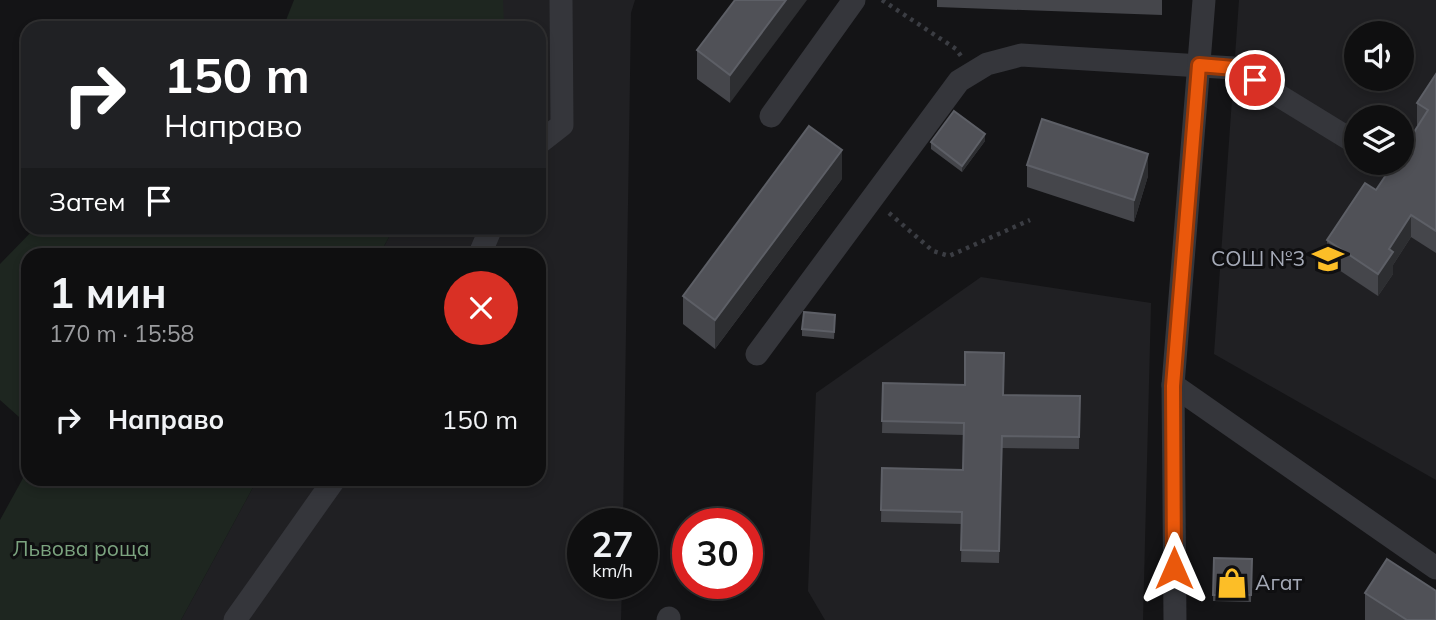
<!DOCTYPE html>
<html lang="ru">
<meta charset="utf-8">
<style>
:root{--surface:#0f0f10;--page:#181819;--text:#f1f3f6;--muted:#9b9c9f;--line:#2f2f30}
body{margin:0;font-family:Mulish,sans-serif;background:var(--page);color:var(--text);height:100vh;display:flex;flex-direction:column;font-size:26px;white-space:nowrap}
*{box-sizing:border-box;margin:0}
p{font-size:23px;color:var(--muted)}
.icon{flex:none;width:38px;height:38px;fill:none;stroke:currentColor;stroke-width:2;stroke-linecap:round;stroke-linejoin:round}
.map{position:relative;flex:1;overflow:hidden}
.drawer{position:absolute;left:21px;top:248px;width:525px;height:238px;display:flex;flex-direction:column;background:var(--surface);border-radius:21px;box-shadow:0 4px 10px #0003,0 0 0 2px var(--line)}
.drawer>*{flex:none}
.banner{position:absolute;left:21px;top:21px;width:525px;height:214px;border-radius:21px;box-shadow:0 4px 10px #0003,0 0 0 2px var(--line);background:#202124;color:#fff;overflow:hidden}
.buttons{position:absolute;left:1344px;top:21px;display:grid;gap:14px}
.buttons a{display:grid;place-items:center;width:70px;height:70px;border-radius:50%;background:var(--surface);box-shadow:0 4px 10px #0003,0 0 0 2px var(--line);font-size:35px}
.speed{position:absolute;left:567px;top:508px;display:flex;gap:14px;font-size:35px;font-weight:700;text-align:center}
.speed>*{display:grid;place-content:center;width:91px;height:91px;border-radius:50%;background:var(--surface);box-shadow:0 4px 10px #0003,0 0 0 2px var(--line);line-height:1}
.speed small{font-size:18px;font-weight:400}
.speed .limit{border:10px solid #d22;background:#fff;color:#111}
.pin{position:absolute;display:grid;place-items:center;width:60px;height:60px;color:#fff;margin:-30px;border:4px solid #fff;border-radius:50%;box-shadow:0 2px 7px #0007}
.me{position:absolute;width:77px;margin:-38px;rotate:0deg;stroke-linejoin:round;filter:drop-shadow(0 0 5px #0008)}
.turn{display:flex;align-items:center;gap:24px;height:147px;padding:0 28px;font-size:32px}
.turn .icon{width:91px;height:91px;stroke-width:2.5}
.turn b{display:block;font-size:49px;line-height:60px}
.then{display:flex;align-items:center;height:66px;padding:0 28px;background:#0003;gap:14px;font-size:26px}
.round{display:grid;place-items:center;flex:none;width:74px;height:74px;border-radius:37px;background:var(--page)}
.headline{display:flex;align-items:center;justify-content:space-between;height:119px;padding:0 28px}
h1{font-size:42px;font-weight:700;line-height:52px}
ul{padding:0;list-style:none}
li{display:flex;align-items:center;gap:21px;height:105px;padding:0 28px}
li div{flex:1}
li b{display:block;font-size:26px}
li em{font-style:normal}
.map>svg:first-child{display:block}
</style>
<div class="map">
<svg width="1436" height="620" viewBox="0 0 1436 620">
<rect width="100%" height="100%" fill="#141416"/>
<g fill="#202023" fill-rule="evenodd">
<polygon points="503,0 635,0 631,13 623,523 583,523 583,583 622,583 621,620 181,620 257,480 539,480 539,256 379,255 394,228 539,228 539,28 503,28"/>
<path d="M1239,0h197v480l-222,-126zM1356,33h46v46h-46zM1356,117h46v46h-46z"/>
<polygon points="981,277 1151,303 1143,620 825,620 808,591 816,393"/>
</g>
<g fill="#1e2620">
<polygon points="294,0 503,0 504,25 503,28 283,28"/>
<polygon points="35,228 394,228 379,255 28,256 28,425 0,400 0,264"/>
<polygon points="28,469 28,480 257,480 181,620 0,620 0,520"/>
</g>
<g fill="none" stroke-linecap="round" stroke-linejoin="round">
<g stroke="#3b3d43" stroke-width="4.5" stroke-dasharray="3.5 5" stroke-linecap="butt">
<polyline points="882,0 956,49 961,56"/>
<polyline points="889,213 933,251 949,256 1030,220"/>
</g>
<g stroke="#35363b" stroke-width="23">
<polyline points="771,116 854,0"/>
<polyline points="539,143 562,125 561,0"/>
<polyline points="479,256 491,228"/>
<polyline points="757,354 959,81 987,64 1021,55 1234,68 1356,143"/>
<polyline points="1173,385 1436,568"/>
<polyline points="235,620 334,480"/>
<polyline points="668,620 669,618"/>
<polyline points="1175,620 1173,385 1204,0"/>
</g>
</g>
<g fill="#45464b">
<polygon points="735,0 730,103 697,79 697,50"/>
<polygon points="937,0 1162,0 1162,15 937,7"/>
<polygon points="1436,74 1436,253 1411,237 1393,265 1393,274 1378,296 1327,262 1327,240 1376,190 1418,126 1417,125 1417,103"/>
<polygon points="985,141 962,172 931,149 931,142"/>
<polygon points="1027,165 1148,176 1134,222 1027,187"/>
<polygon points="842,179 715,349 683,324 683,296"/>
<polygon points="835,322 834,339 802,336 802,329"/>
<polygon points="883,383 1003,395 1080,396 1079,449 1002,448 999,563 961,562 962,524 881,522 882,468 963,470 964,435 882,433"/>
<polygon points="1214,558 1252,559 1251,602 1213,601"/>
<polygon points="1365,593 1436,620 1365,620"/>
</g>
<g fill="#2d2e31">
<polygon points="786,0 807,0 730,103 730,75"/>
<polygon points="985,134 985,141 962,172 962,166"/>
<polygon points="842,150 842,179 715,349 715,320"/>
<polygon points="1148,154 1148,176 1134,222 1134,200"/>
<polygon points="1411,215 1411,237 1393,265 1393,274 1378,296 1378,274 1389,249"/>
</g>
<g fill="#505157" stroke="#5d5f66" stroke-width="2">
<polygon points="735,0 786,0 730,75 697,50"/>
<polygon points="1436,74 1436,231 1411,215 1389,249 1393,252 1378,274 1327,240 1365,183 1376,190 1394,163 1402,163 1402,151 1428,110 1417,103"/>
<polygon points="954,111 985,134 962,166 931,142"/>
<polygon points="1042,119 1148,154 1134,200 1027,165"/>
<polygon points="809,126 842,150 715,320 683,296"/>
<polygon points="804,312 835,315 834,332 802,329"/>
<polygon points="965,352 1004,353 1003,395 1080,396 1079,437 1002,436 999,551 961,550 962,512 881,510 882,468 963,470 964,423 882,421 883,383 965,385"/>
<polygon points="1214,558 1252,559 1251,595 1213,595"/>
<polygon points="1387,559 1436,591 1436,620 1407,620 1365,593"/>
</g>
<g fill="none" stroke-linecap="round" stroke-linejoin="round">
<defs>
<polyline id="route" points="1174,568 1173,386 1199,65 1234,68 1255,80"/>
</defs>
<use href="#route" stroke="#983908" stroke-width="18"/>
<use href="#route" stroke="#ea580c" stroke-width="12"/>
</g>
<defs>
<symbol id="school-bare" viewBox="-9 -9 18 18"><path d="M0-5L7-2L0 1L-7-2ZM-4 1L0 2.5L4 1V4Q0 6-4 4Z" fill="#fcbe27" stroke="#0f0f11" stroke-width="2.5" paint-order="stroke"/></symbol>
<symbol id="shop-bare" viewBox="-9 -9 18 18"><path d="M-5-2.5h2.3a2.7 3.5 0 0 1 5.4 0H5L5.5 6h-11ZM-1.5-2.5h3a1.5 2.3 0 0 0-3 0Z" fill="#fcbe27" stroke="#0f0f11" stroke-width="2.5" paint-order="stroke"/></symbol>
</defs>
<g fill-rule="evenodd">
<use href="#school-bare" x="1306" y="237" width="44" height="44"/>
<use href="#shop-bare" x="1210" y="561" width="44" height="44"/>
</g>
<g text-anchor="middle" stroke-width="6" stroke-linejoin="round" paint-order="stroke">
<g font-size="21" fill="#a5aab7" stroke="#0f0f11" text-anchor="end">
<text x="1305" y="266">СОШ №3</text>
<text x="1255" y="590" text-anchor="start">Агат</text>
</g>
<g font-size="21" fill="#7ba37f" stroke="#0f0f11">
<text x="81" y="556">Львова роща</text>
</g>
</g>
</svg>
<div class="buttons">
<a><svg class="icon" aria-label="sound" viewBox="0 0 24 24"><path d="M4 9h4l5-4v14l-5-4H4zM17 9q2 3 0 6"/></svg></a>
<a><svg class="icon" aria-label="layers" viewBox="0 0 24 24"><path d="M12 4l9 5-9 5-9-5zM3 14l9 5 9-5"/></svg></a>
</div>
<div class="speed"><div>27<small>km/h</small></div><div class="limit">30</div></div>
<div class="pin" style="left:1255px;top:80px;background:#d93025"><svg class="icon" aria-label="arrive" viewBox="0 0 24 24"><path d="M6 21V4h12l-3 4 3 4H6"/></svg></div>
<svg class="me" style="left:1174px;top:568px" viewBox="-20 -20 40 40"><path d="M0-17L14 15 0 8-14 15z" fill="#ea580c" stroke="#fff" stroke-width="4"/></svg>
<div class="banner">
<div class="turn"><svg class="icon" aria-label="right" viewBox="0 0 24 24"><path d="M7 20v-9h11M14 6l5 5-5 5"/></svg><div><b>150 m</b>Направо</div></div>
<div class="then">Затем<svg class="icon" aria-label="arrive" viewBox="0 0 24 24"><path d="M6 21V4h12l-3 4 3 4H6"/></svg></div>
</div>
<section class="drawer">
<div class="headline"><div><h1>1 мин</h1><p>170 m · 15:58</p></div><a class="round" style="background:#d93025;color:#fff"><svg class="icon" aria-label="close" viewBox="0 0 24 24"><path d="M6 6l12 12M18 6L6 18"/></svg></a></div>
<ul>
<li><svg class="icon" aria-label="right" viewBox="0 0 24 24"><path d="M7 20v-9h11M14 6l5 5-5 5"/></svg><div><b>Направо</b></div><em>150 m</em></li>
</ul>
</section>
</div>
